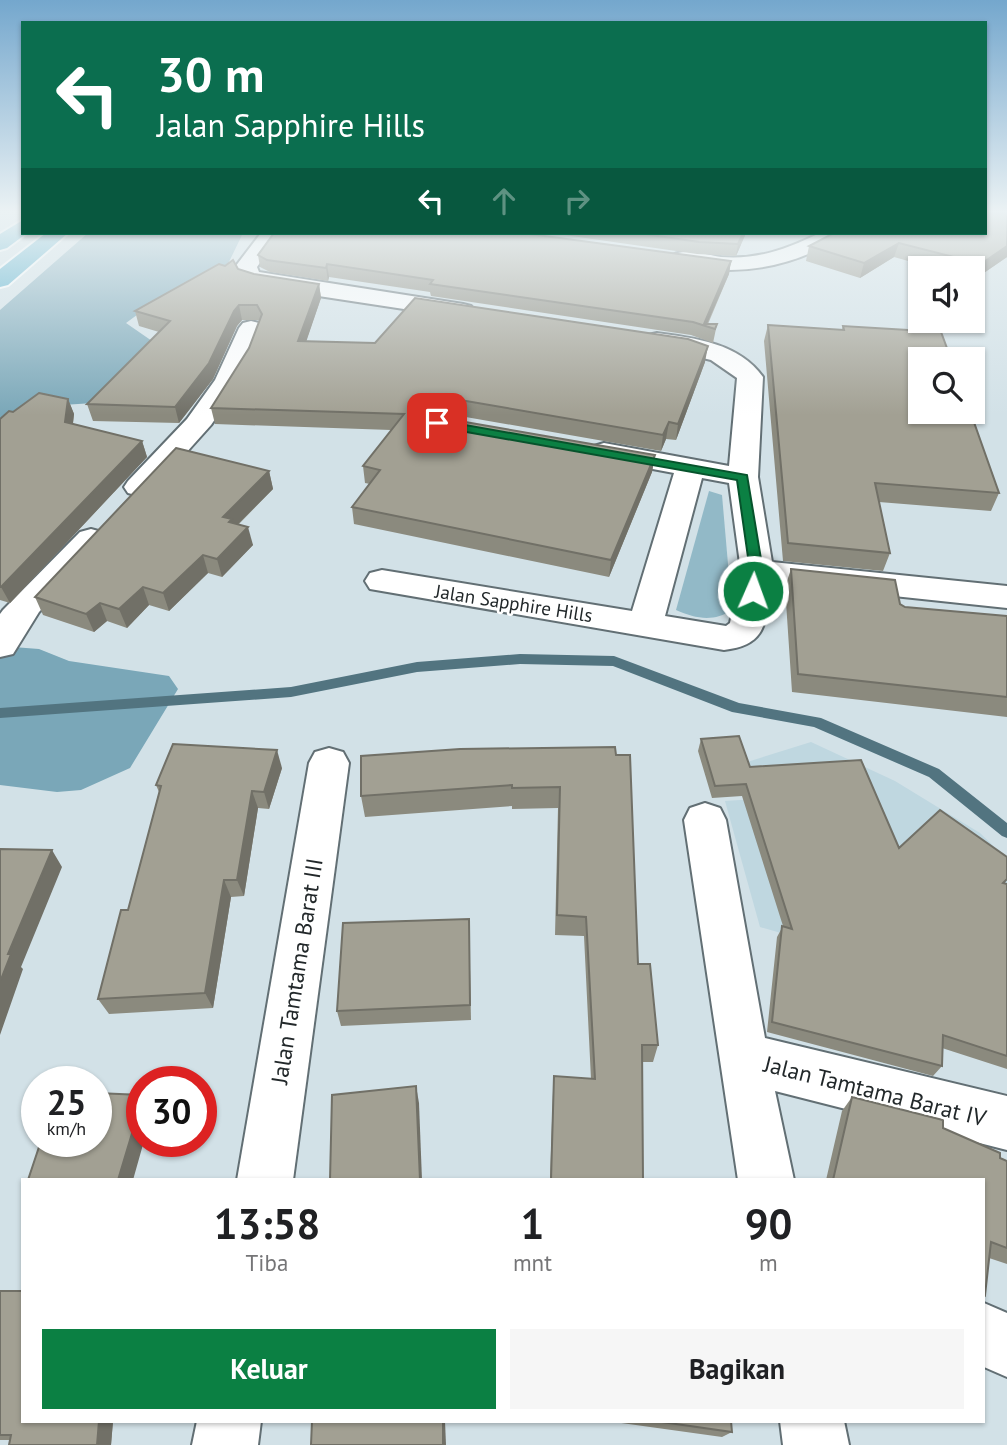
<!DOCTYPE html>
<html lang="id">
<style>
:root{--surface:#fff;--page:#f6f6f6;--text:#202124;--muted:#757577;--accent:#0b8043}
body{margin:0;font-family:"PT Sans",sans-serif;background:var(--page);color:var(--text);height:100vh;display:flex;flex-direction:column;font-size:26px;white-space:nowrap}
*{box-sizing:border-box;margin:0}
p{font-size:23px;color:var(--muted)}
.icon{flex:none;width:38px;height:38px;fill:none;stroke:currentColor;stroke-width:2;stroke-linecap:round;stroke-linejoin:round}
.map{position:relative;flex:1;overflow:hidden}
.side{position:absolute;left:21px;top:1178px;width:964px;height:245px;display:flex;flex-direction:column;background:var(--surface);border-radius:0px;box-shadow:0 2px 5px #0004}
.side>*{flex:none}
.hud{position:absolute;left:21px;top:21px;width:966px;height:214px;border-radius:0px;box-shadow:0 2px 5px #0004;background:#0b6e4f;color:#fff;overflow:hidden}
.buttons{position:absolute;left:908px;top:256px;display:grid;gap:14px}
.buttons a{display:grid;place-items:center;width:77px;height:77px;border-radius:0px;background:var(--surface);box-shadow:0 2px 5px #0004;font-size:35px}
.speed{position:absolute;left:21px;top:1066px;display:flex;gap:14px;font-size:35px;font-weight:700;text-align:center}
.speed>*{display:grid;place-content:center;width:91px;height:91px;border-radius:50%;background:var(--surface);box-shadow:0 2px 5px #0004;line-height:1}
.speed small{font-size:18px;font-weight:400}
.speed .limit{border:10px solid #d22;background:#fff;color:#111}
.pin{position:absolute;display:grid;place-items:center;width:60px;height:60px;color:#fff;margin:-30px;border-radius:14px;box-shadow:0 4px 10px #0006}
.me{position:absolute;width:77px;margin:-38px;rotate:2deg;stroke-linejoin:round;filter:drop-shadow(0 0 5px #0008)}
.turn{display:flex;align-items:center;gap:24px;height:147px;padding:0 21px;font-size:32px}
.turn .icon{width:91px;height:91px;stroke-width:2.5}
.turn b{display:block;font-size:49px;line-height:60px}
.lanes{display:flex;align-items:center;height:66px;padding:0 21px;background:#0003;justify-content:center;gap:35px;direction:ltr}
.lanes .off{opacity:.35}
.eta{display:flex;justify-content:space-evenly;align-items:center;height:119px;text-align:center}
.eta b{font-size:42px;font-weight:700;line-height:49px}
.cta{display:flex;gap:14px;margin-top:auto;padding:14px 21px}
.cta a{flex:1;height:80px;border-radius:0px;background:var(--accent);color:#fff;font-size:28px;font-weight:700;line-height:80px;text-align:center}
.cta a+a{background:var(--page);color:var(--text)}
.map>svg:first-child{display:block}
</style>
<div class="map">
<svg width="1007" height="1445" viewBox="0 0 1007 1445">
<rect width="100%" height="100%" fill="#d2e1e7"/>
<polygon fill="#bfd7e0" points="811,742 895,781 980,833 1007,859 1007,899 781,933 760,927 725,801 755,799 744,763"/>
<path fill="#92b9c7" d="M709,491l13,4 10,115c-18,12 -36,9 -56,0z"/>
<g fill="#7aa7b8">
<polygon points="88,233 243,233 227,266 160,298 126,323 152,341 94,403 46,406 0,421 0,310"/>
<polygon points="0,646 39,649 69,661 169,676 178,689 130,768 81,790 57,792 0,785"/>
</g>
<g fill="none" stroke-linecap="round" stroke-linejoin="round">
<polygon fill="#527480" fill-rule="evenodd" points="520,654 614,656 739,703 821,718 939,769 1007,823 1007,838 1002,836 929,777 814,727 732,712 613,666 520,664 417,672 291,697 0,718 0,708 291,687 417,662"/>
<defs>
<g id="minor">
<polygon points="261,233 281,233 257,267 259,272 463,304 471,306 475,311 471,316 463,318 266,288 242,281 235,267"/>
<path d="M820,233h25c-6,8 -18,13 -28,17 -46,22 -94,25 -145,13l-3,-5c9,-12 39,-3 52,-1 37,3 66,-8 99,-24z"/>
<polygon points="251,321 259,323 263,328 241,381 211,425 150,493 139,496 128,493 124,487 128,481 187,419 215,380 239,328 243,323"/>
<path d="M657,333c38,5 82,10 106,44l-5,100 14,85 235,24v22l-236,-25c-6,37 -2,62 -47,67l-354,-61 -5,-8 5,-8 12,-3 250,41 42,-138 -80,-15 -4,-6 4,-6 10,-3 125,23 8,-88 -26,-18 -63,-15 -3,-5 3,-5zM702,478l27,5 12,88 -11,52 -4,3 -61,-10z"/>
<polygon points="91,529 102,532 107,539 102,546 39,612 13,654 0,657 0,614 3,610 80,532"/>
<polygon points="329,748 343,752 349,763 293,1180 237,1180 309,763 315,752"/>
<polygon points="705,803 720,808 726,820 765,1038 1007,1096 1007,1150 775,1091 794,1180 738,1180 684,820 690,808"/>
<polygon points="984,1303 1007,1313 1007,1377 984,1367"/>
<polygon points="197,1421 261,1421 258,1445 192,1445"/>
<polygon points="780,1421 844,1421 849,1445 783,1445"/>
</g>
<g id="highway">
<polygon points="23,220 23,233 27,233 7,248 0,250 0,234"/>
<polygon points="46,233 68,233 8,285 0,287 0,269"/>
</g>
</defs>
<use href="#minor" stroke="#626f74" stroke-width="4"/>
<use href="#highway" stroke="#fff" stroke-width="4"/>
<use href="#minor" fill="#fff" fill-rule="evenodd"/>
<use href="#highway" fill="#41a6c7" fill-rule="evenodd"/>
</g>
<g fill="#8b8a7e">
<polygon points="1007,212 1007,257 975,279 973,279 973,268 933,268 894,257 860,278 806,261 809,246"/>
<polygon points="551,233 746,233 736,256 697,254"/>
<polygon points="258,255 731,261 729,274 708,324 717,324 713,343 691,335 431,296 430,292 329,277 328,281 270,272 260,267"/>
<polygon points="238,269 254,274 319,284 321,298 306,341 705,362 676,440 666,439 661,451 437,412 426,415 655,455 652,472 609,577 354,524 352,507 370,484 365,483 363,466 391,430 215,424 211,408 249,348 260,320 242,320 237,326 213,379 179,423 93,421 87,404 159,332 139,326 135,311"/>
<polygon points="768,325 842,330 843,326 999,493 991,511 879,502 890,553 883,571 783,561 764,341"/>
<polygon points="68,399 74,414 73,424 142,441 147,457 10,603 0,600 0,419 13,412"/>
<polygon points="269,471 273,489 238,525 253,545 222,577 208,573 169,611 149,605 127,628 107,621 94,632 43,615 35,597"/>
<polygon points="791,569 900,604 905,607 1007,616 1007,717 792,692 785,587"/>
<polygon points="701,739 750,767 899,848 1007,884 1007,1069 942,1048 942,1066 933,1076 767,1032 777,937 783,926 742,796 712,798 698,751"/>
<polygon points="615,747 638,964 658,1045 653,1062 642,1062 643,1180 550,1180 553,1092 554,1076 591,1079 584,936 555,935 558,808 512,809 512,806 365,817 361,796"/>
<polygon points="282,768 269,809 258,808 244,896 231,897 213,1008 109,1014 98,999 128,910 159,792 156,785"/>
<polygon points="469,919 471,1020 341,1026 337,1011"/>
<polygon points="852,1097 943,1128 1000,1158 1007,1161 1007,1264 989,1258 985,1295 984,1296 984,1180 826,1180 842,1111"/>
<polygon points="0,1291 23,1421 113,1421 111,1445 9,1445 10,1440 0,1440"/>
<polygon points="607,1421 731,1421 732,1432 722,1437"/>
</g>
<g fill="#717067">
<polygon points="743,233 746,233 736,256 738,244"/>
<polygon points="899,243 894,257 860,278 864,263"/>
<polygon points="1007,246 1007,257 975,279 981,264"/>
<polygon points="731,261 729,274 706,326 704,326"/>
<polygon points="327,264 329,277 328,281 326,268"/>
<polygon points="319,284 321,298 301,357 298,341"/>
<polygon points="239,305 242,320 237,326 213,379 179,423 175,407 234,311"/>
<polygon points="708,346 705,362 676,440 678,424"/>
<polygon points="437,396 437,412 426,414 421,422 420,405 425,398"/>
<polygon points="68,399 74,414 71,438 65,422"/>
<polygon points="669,422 666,439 661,451 663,435"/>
<polygon points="142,441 147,457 10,603 1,587"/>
<polygon points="655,455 652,472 609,577 611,560"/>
<polygon points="269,471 273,489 234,528 223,517"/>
<polygon points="248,527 253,545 222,577 217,559"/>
<polygon points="203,555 208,573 169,611 163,593"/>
<polygon points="143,587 149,605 127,628 119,609"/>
<polygon points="100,603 107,621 94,632 86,614"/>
<polygon points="277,750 282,768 269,809 264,792"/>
<polygon points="252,791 258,808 244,896 237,880"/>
<polygon points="52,850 62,867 21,967 23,969 0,1035 0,982 8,954"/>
<polygon points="224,880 231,897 213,1008 205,993"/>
<polygon points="416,1086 419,1103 422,1180 420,1180"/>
<polygon points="142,1100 142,1141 144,1141 133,1180 118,1180"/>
<polygon points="99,1421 113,1421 111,1445 97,1445"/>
<polygon points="443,1421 445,1421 446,1445 443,1445"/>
</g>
<g fill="#a2a093" stroke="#717067" stroke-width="2">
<polygon points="985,212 1007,212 1007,246 981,264 899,243 864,263 809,246 834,233 985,233"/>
<polygon points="274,233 522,233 731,261 704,324 717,324 715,329 693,322 430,284 433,280 327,264 326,268 267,260 258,255"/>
<polygon points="637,233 743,233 738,244 699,242"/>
<polygon points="233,260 238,269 254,274 319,284 298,341 375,343 415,298 688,339 708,346 678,424 669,422 663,435 437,396 425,398 420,405 425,415 655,455 611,560 352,507 380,470 363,466 404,414 211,408 249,348 262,314 257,305 239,305 234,311 209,363 175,407 87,404 170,321 135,311 219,264 225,266"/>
<polygon points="768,325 844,330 843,326 941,332 951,359 920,359 920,411 970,411 999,493 875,483 890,553 788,543"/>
<polygon points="39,393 68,399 65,422 142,441 1,587 0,587 0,419 9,411 13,412"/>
<polygon points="176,448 269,471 223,517 232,519 229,522 248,527 217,559 203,555 163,593 143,587 119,609 100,603 86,614 35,597"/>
<polygon points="791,569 895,580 900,604 905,607 1007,616 1007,697 798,674"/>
<polygon points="739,736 750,767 861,760 899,848 940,810 1007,857 1007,879 1003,883 1007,884 1007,1056 943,1035 942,1066 772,1022 782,926 792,929 746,784 715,786 701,739"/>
<polygon points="173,744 277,750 264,792 252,791 237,880 224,880 205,993 98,999 121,910 128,910 161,786 156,785"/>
<polygon points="615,747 616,755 630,755 638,964 650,964 658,1045 642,1045 643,1180 551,1180 554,1076 595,1079 586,917 557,915 560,787 512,788 512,785 361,796 361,756 460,749"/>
<polygon points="0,849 52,850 8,954 11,954 0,982"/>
<polygon points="469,919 470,1005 337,1011 343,923"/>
<polygon points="416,1086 420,1180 330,1180 332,1095"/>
<polygon points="96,1093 142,1095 142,1100 118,1180 28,1180 41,1141 96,1141"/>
<polygon points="852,1097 943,1120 943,1128 1000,1153 1000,1158 1007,1161 1007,1248 991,1242 985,1295 984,1294 984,1180 833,1180"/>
<polygon points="0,1291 23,1291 23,1421 99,1421 97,1445 9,1445 11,1435 0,1435"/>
<polygon points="312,1421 443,1421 443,1445 311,1445"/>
<polygon points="655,1421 731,1421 732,1432"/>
</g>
<linearGradient id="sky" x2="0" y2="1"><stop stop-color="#74a7cd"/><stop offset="0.51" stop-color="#ebf2f4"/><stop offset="1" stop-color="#ebf2f4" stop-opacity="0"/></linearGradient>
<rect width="1007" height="415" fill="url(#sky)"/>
<polygon fill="#0b8043" stroke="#07532c" stroke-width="2" points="437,420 747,475 763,571 760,591 753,595 746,591 750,571 737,480 433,426 431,423"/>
<g text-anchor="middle" stroke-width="5" stroke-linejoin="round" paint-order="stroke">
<g font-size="19" fill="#22282a" stroke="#fff">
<text transform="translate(514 603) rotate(9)" y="7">Jalan Sapphire Hills</text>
</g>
<g font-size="23" fill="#22282a" stroke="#fff">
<text transform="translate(297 971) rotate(-81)" y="8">Jalan Tamtama Barat III</text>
<text transform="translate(875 1091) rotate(14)" y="8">Jalan Tamtama Barat IV</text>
</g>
</g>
</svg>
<div class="buttons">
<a><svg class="icon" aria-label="sound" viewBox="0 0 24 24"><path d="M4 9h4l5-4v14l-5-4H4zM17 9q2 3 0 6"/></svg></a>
<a><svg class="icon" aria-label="search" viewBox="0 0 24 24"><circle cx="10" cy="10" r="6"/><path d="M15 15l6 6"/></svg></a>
</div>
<div class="speed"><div>25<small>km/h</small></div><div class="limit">30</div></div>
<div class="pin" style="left:437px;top:423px;background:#d93025"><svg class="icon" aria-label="arrive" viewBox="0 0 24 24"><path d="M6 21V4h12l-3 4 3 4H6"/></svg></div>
<svg class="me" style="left:753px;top:591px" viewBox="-20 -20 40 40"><circle r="17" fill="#0b8043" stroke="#fff" stroke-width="3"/><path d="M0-11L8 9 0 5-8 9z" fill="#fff"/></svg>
<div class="hud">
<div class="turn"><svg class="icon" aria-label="left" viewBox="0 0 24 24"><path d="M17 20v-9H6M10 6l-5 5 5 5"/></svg><div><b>30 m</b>Jalan Sapphire Hills</div></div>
<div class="lanes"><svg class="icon" aria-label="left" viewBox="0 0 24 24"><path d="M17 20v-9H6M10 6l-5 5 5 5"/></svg><svg class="icon off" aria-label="ahead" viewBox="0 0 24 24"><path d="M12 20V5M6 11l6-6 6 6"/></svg><svg class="icon off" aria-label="right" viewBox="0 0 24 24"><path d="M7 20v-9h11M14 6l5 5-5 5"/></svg></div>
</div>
<section class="side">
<div class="eta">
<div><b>13:58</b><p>Tiba</p></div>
<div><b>1</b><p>mnt</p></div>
<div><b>90</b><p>m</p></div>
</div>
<div class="cta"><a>Keluar</a><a>Bagikan</a></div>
</section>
</div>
